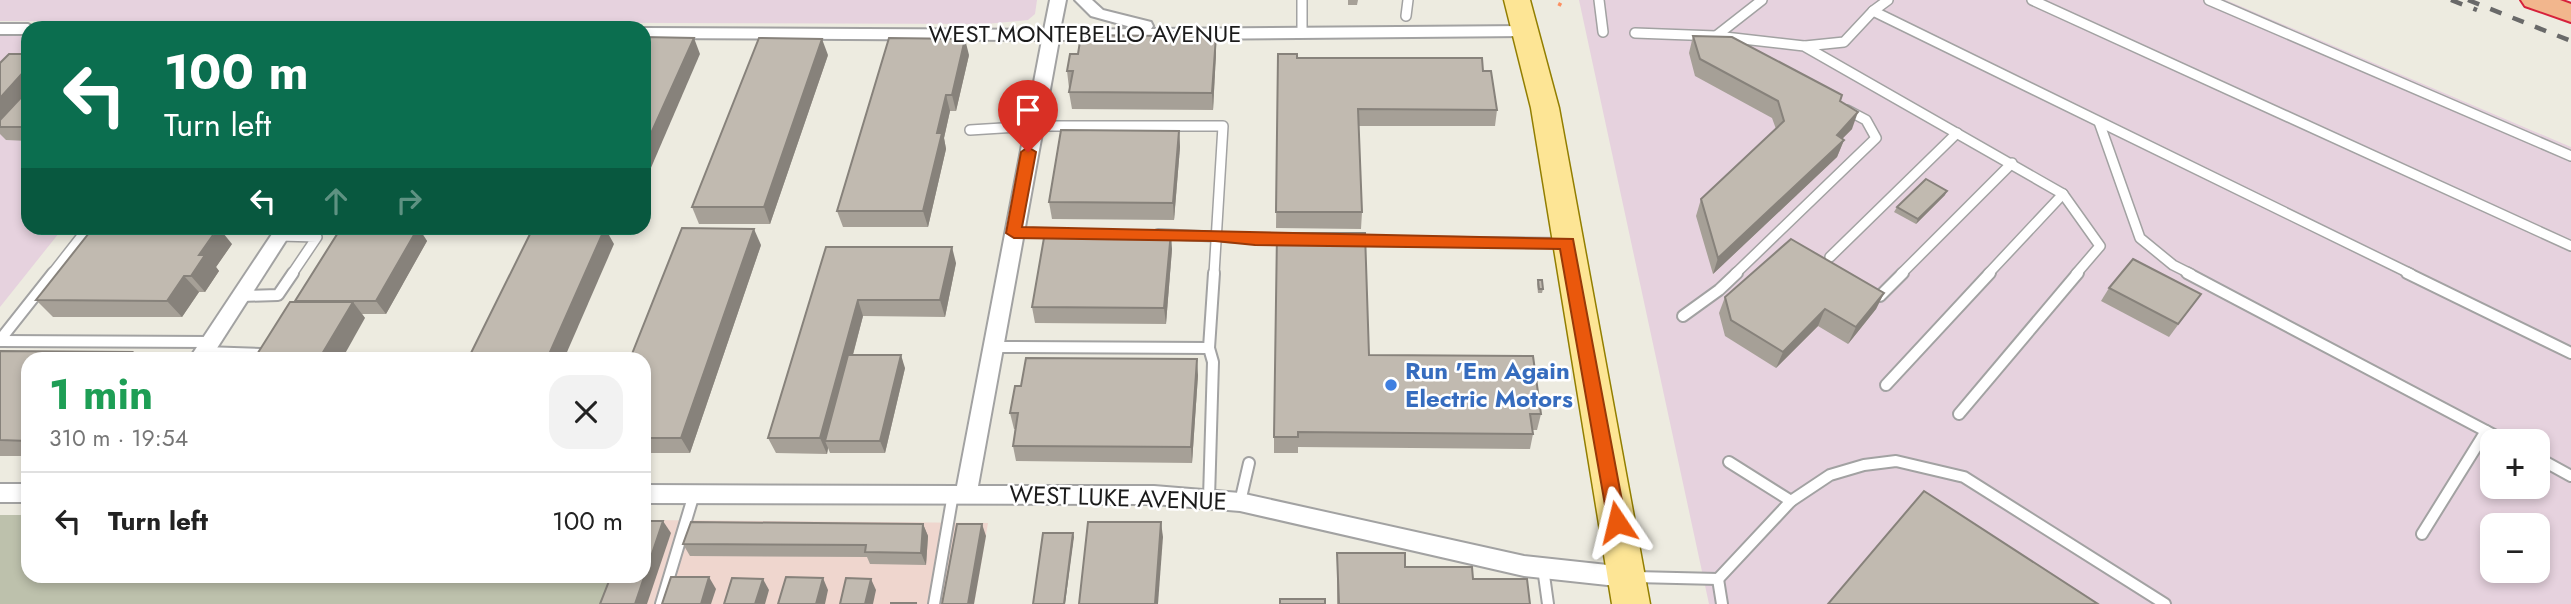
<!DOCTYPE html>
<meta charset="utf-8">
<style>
:root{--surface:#fff;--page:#f2f2f2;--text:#222;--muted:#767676;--line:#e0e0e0}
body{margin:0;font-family:Jost,sans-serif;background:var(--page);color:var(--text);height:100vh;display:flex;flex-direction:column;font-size:26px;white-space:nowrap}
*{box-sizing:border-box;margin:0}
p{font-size:23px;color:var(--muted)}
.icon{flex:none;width:38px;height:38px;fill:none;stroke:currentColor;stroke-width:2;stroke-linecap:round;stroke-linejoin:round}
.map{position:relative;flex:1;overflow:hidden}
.side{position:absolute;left:21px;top:352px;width:630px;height:231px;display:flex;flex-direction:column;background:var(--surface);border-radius:21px;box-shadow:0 4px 10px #0003}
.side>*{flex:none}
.top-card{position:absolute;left:21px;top:21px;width:630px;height:214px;border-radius:21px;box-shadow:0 4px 10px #0003;background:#0b6e4f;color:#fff;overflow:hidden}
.buttons{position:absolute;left:2480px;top:429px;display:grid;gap:14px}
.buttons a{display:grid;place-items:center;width:70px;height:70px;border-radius:14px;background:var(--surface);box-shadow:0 4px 10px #0003;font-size:35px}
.pin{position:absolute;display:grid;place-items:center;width:60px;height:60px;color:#fff;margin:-72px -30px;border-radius:50% 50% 50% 0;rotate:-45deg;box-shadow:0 0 7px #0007}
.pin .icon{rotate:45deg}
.me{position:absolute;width:77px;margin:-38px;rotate:350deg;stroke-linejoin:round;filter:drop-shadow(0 0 5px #0008)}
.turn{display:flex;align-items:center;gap:24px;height:147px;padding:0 28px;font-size:32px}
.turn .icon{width:91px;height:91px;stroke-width:2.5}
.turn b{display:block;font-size:49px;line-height:60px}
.lanes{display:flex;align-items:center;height:66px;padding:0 28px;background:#0003;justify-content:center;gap:35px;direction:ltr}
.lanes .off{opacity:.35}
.round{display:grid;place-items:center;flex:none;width:74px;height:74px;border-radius:21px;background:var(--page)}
.overview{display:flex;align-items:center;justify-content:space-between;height:119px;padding:0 28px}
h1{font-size:42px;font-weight:700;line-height:52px;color:#1e9e55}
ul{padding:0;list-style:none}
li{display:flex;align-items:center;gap:21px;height:98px;padding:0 28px;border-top:2px solid var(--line)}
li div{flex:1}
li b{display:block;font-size:26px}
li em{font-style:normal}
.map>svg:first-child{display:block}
</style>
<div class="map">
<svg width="2571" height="604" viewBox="0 0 2571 604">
<rect width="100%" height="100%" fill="#edebe0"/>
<polygon fill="#efd6ce" points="644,520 988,523 974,604 613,604 644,576"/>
<g fill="#e6d2de" fill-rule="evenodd">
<polygon points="0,0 1037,0 1035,14 1028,20 986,24 0,21"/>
<path d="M1579,0h647l345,147v457h-862zM2492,441h46v45h-46zM2492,525h46v45h-46z"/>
<polygon points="0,36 28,36 28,228 63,228 0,307"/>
</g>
<polygon fill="#bdc1ac" points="0,515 28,515 28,576 623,576 613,604 0,604"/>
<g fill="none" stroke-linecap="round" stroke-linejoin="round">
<defs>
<g id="service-far1">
<polyline points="1302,0 1302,33"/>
<polyline points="1599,0 1603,32"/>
<polyline points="1888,0 1873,11 2411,274"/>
<polyline points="2032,0 2571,246"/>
<polyline points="2209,0 2571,156"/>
<polyline points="1406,16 1408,0"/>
<polyline points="1635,33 1716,36 1804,46 2063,194 1988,274"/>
<polyline points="1716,36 1762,0"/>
<polyline points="1805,46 1844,42 1873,11"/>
<polyline points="2099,122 2140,238 2173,265 2191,274"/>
<polyline points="970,130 1033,126 1223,126 1214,274"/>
<polyline points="2063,194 2100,246 2076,274"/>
<polyline points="252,228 285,228"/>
<polyline points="1014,233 1055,233"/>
<polyline points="1158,234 1290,240"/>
<polyline points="279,236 317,237 292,274"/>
<polyline points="1354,241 1566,243"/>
<polyline points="1830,257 1957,133"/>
<polyline points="52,274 88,228"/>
<polyline points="1735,274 1876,138 1866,120 1847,110"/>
<polyline points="1901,274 2012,163"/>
</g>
<g id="service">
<polyline points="2187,273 2505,441"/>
<polyline points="2407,273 2571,353"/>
<polyline points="240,296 278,295 293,273"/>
<polyline points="1880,296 1903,273"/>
<polyline points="1683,316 1719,290 1737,273"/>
<polyline points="0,340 53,273"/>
<polyline points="0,341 210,342"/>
<polyline points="993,347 1209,348"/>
<polyline points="204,352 260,354 257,359"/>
<polyline points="1886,385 1990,273"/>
<polyline points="1959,414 2078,273"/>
<polyline points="2538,458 2571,476"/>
<polyline points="1209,498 1213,362 1209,348 1214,273"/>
<polyline points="1791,501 1830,475 1864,465 1896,461 1964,477 2165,604"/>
<polyline points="1240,502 1249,463"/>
<polyline points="2422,534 2486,431"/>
<polyline points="1543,568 1548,604"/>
<polyline points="1635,577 1718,579 1791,501 1729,462"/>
<polyline points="1718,579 1722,604"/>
<polyline points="661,604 694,494"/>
<polyline points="934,604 953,494"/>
</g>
<g id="minor">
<polygon points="1050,0 1066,0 1060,30 1138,29 1091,16 1075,0 1092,0 1103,10 1151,22 1153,26 1151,29 1527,26 1535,31 1527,36 1059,40 978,486 1154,486 1240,493 1524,556 1626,567 1634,570 1637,577 1634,584 1626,587 1524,576 1240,511 1154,504 644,503 644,485 957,486 1042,40 644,38 644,28 1044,30"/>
<polygon points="0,24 28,24 35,28 28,28 28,34 0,34"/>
<polygon points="276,228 294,228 210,359 189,359"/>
<rect x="0" y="484" width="28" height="18"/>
</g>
<polygon id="primary" points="1504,0 1530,0 1559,108 1650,604 1612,604 1531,108"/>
<polygon id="trunk" points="2521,0 2560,0 2571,4 2571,22 2525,6"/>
</defs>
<use href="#service-far1" stroke="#a2a2a2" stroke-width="12"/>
<use href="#service" stroke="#a2a2a2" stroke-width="14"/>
<use href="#minor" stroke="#a2a2a2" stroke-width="4"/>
<use href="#primary" stroke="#927e00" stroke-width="3"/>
<use href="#trunk" stroke="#d7213b" stroke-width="4"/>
<polyline stroke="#fc9062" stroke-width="3.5" stroke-dasharray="3.5 3.5" stroke-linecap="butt" points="1559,6 1562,0"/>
<use href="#service-far1" stroke="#fff" stroke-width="9"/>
<use href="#service" stroke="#fff" stroke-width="10"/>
<use href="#minor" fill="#fff" fill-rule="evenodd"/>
<use href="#primary" fill="#fde595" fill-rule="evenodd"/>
<use href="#trunk" fill="#f2b68d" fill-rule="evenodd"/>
<g stroke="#696969" stroke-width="4.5" stroke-dasharray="12 12" stroke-linecap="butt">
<polyline points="2451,0 2477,10"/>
<polyline points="2468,0 2571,41"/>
</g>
</g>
<g fill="#a6a097">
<polygon points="1348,0 1358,0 1357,5 1348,5"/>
<polygon points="1195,36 1216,36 1216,53 1213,110 1072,109 1069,92 1070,88 1069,88 1067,71 1078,54"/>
<polygon points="1693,36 1840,101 1852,129 1842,139 1844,140 1837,157 1713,274 1696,216 1701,199 1776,129 1772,118 1695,76 1689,53"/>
<polygon points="28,54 28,141 6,140 0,134 0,63"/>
<polygon points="1278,54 1297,58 1483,71 1497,110 1495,126 1358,126 1362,212 1361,229 1276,228"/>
<polygon points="828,55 770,224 699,224 692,207"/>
<polygon points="969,55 956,111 950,111 944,138 946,149 928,227 843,227 837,211"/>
<polygon points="1179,131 1180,147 1174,220 1052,219 1049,202"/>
<polygon points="1945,195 1916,224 1894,212 1897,207"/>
<polygon points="419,228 427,241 386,314 362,314 365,318 296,302"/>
<polygon points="232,244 216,267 219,271 205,292 199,292 182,317 53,317 36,300"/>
<polygon points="761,245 690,453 644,453 644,359"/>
<polygon points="826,247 956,263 945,317 863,316 853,355 905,368 885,453 830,453 828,448 827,454 776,453 768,438"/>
<polygon points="1172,249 1166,324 1035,323 1032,307"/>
<polygon points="1538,280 1543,289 1542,293 1538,293 1537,284"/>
<polygon points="2109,288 2201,294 2169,337 2101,301"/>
<polygon points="1884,293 1876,309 1848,344 1818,326 1776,368 1725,336 1719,313 1725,297"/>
<polygon points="0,351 132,352 139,359 28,359 28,456 0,456"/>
<polygon points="1369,355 1541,414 1537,430 1533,430 1533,434 1530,449 1298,447 1298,453 1274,453 1274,437"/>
<polygon points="1198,375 1192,463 1016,461 1013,446 1015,429 1014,429 1010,413"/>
<polygon points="923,524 928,536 926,565 870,564 867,557 690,556 683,544"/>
<polygon points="1337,553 1473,579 1530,604 1337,604"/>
</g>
<g fill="#87827b">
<polygon points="1216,36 1216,53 1213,110 1212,93"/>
<polygon points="694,38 700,54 644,184 644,149"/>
<polygon points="822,39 828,55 770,224 764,207"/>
<polygon points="965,39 969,55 956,111 952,95"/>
<polygon points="28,67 28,93 0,124 0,98"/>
<polygon points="946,95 950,111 944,138 946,149 928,227 923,211 937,133"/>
<polygon points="1858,112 1852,129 1830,151 1837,135"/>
<polygon points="1179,131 1180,147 1174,220 1173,203"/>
<polygon points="1844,140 1837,157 1713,274 1718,258"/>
<polygon points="1947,191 1945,195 1916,224 1918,219"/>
<polygon points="219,228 232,244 216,267 219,271 205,292 191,276 199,255"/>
<polygon points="418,228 427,241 386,314 376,301"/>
<polygon points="605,228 614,244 564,359 547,359"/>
<polygon points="754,229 761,245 690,453 681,438"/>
<polygon points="1171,232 1172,249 1166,324 1164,308"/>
<polygon points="952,247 956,263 945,317 940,300"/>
<polygon points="184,276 199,292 182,317 167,301"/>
<polygon points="1884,293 1876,309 1848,344 1856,327"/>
<polygon points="858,300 863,316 830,441 825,441 828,448 827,454 820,438"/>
<polygon points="353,302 365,318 342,359 319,359"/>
<polygon points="1825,309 1818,326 1776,368 1783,352"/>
<polygon points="132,352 139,359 127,359"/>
<polygon points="901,355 905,368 885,453 880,441"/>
<polygon points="1197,359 1198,375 1192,463 1191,447"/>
<polygon points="663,521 671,533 647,604 635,604"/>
<polygon points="1161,522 1163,537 1158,604 1155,604"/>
<polygon points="923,524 928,536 926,565 921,553"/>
<polygon points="982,524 986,536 974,604 968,604"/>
<polygon points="1073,533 1074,537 1065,604 1064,604"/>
<polygon points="709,577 716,589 711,604 701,604"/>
<polygon points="823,578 828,590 825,604 816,604"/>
<polygon points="763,579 769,590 765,604 755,604"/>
<polygon points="871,579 876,590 873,604 865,604"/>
</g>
<g fill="#c1bab0" stroke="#87827b" stroke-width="2">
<polygon points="1168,32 1195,33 1195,36 1216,36 1212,93 1069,92 1073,71 1067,71 1070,54 1078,54 1081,35 1167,36"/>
<polygon points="1693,36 1732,37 1842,95 1840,101 1858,112 1837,135 1844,140 1718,258 1701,199 1784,121 1778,101 1700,59"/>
<polygon points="644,37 694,38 644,149"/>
<polygon points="759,38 822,39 764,207 692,207"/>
<polygon points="889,38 965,39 952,95 946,95 937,133 942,133 923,211 837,211"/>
<polygon points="9,54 28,54 28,67 0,98 0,63"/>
<polygon points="1278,54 1297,54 1297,58 1482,58 1483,71 1491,71 1497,110 1358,109 1362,212 1276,212"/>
<polygon points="28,90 28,127 0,127 0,120"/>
<polygon points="1061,130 1179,131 1173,203 1049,202"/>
<polygon points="1926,179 1947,191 1918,219 1897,207"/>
<polygon points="93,228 218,228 199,255 205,255 191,276 184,276 167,301 36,300"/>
<polygon points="341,228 418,228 376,301 295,301"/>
<polygon points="533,228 605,228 547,359 468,359"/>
<polygon points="682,228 754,229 681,438 644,438 644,359 630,359"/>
<polygon points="1045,232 1171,232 1164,308 1032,307"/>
<polygon points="1277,233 1365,233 1369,355 1533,356 1541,414 1530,414 1533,434 1298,432 1298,437 1274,437"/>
<polygon points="1791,239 1884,293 1856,327 1825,309 1783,352 1731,320 1725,297"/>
<polygon points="826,247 952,247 940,300 858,300 820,438 768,438"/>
<polygon points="2133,259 2201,294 2178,324 2109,288"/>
<polygon points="1538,280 1542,280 1543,289 1539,289"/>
<polygon points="290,302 353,302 319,359 254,359"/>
<polygon points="0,351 132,352 127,359 28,359 28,441 0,440"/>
<polygon points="378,353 422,354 419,359 375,359"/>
<polygon points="848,355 901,355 880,441 825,441"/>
<polygon points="1026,358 1197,359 1191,447 1013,446 1018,413 1010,413 1015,386 1021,386"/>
<polygon points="1924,491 2098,604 1828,604"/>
<polygon points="644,521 663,521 635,604 600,604 611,576 644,576"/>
<polygon points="691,522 923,524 921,553 865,552 866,545 683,544"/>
<polygon points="1088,522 1161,522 1155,604 1079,604"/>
<polygon points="957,524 982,524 968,604 942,604"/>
<polygon points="1043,533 1073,533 1064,604 1033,604"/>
<polygon points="1337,553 1405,553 1405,567 1472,567 1473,579 1527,579 1530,604 1339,604"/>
<polygon points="671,577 709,577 701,604 662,604"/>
<polygon points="786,577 823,578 816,604 778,604"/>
<polygon points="732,578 763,579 755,604 724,604"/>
<polygon points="846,578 871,579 865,604 840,604"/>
<rect x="1280" y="599" width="45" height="5"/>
<polygon points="891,603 917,603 891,604"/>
</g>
<polygon fill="#ea580c" stroke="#983908" stroke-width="2" points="1028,147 1036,152 1022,227 1573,239 1626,522 1623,528 1617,530 1610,528 1608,522 1560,249 1255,245 1215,241 1014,238 1006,233 1021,152"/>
<circle fill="#3f7fe0" stroke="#fff" stroke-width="2.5" cx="1391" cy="385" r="7"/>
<g text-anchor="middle" stroke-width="5" stroke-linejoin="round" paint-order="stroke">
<g font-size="24" fill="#1b1b1b" stroke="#fff">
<text x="1085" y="42">WEST MONTEBELLO AVENUE</text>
<text transform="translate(1118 498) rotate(2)" y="8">WEST LUKE AVENUE</text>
</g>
<g font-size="24" font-weight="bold" fill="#366cbe" stroke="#fff" text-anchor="start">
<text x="1405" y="379">Run 'Em Again<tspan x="1405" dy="28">Electric Motors</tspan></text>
</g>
</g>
</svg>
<div class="buttons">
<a>+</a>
<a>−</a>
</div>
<div class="pin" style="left:1028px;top:152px;background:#d93025"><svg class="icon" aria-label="arrive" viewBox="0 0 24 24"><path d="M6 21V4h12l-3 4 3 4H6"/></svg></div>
<svg class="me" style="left:1617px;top:522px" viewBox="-20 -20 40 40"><path d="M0-17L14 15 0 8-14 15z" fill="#ea580c" stroke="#fff" stroke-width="4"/></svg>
<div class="top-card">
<div class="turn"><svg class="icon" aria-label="left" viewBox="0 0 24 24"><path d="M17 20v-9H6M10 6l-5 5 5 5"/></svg><div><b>100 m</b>Turn left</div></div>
<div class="lanes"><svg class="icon" aria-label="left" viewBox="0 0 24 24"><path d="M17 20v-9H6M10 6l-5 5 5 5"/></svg><svg class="icon off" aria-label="ahead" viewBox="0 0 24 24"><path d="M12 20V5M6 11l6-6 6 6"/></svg><svg class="icon off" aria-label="right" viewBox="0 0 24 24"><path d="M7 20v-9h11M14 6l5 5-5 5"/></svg></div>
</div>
<section class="side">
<div class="overview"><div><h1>1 min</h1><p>310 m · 19:54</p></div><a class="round"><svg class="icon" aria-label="close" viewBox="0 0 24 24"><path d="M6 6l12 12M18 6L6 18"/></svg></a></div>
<ul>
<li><svg class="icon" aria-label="left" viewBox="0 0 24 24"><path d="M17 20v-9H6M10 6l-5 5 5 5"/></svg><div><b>Turn left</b></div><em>100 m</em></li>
</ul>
</section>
</div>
